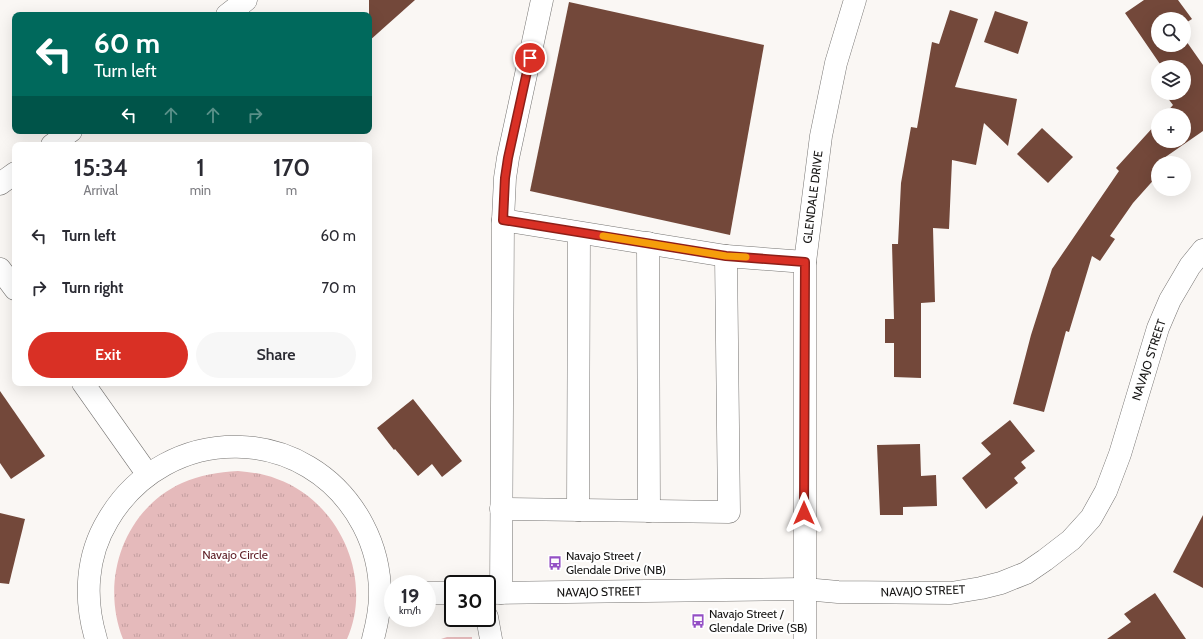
<!DOCTYPE html>
<meta charset="utf-8">
<style>
:root{--surface:#fff;--page:#f7f7f7;--text:#2b2b33;--muted:#7c7c81;--accent:#d93025}
body{margin:0;font-family:Cabin,sans-serif;background:var(--page);color:var(--text);height:100vh;display:flex;flex-direction:column;font-size:15px;white-space:nowrap}
*{box-sizing:border-box;margin:0}
p{font-size:13px;color:var(--muted)}
.icon{flex:none;width:22px;height:22px;fill:none;stroke:currentColor;stroke-width:2;stroke-linecap:round;stroke-linejoin:round}
.map{position:relative;flex:1;overflow:hidden}
.drawer{position:absolute;left:12px;top:142px;width:360px;height:244px;display:flex;flex-direction:column;background:var(--surface);border-radius:8px;box-shadow:0 4px 16px #0002}
.drawer>*{flex:none}
.guide{position:absolute;left:12px;top:12px;width:360px;height:122px;border-radius:8px;box-shadow:0 4px 16px #0002;background:#00695c;color:#fff;overflow:hidden}
.tools{position:absolute;left:1151px;top:12px;display:grid;gap:8px}
.tools a{display:grid;place-items:center;width:40px;height:40px;border-radius:50%;background:var(--surface);box-shadow:0 4px 16px #0002;font-size:20px}
.speed{position:absolute;left:384px;top:575px;display:flex;gap:8px;font-size:20px;font-weight:700;text-align:center}
.speed>*{display:grid;place-content:center;width:52px;height:52px;border-radius:50%;background:var(--surface);box-shadow:0 4px 16px #0002;line-height:1}
.speed small{font-size:10px;font-weight:400}
.speed .limit{border:2px solid #111;border-radius:6px;background:#fff;color:#111}
.pin{position:absolute;display:grid;place-items:center;width:34px;height:34px;color:#fff;margin:-17px;border:2px solid #fff;border-radius:50%;box-shadow:0 1px 4px #0007}
.me{position:absolute;width:44px;margin:-22px;rotate:0deg;stroke-linejoin:round;filter:drop-shadow(0 0 3px #0008)}
.turn{display:flex;align-items:center;gap:14px;height:84px;padding:0 16px;font-size:18px}
.turn .icon{width:52px;height:52px;stroke-width:2.5}
.turn b{display:block;font-size:28px;line-height:34px}
.lanes{display:flex;align-items:center;height:38px;padding:0 16px;background:#0003;justify-content:center;gap:20px;direction:ltr}
.lanes .off{opacity:.35}
.eta{display:flex;justify-content:space-evenly;align-items:center;height:68px;text-align:center}
.eta b{font-size:24px;font-weight:600;line-height:28px}
.cta{display:flex;gap:8px;margin-top:auto;padding:8px 16px}
.cta a{flex:1;height:46px;border-radius:24px;background:var(--accent);color:#fff;font-size:16px;font-weight:600;line-height:46px;text-align:center}
.cta a+a{background:var(--page);color:var(--text)}
ul{padding:0;list-style:none}
li{display:flex;align-items:center;gap:12px;height:52px;padding:0 16px}
li div{flex:1}
li b{display:block;font-size:15px}
li em{font-style:normal}
.map>svg:first-child{display:block}
</style>
<div class="map">
<svg width="1203" height="639" viewBox="0 0 1203 639">
<defs>
<pattern id="park-tufts" width="24" height="20" patternUnits="userSpaceOnUse"><rect width="24" height="20" fill="#e5babb"/><path d="M3 7l-1-3M5 7V3M7 7l1-3M15 17l-1-3M17 17v-4M19 17l1-3" fill="none" stroke="#c49fa0"/></pattern>
</defs>
<rect width="100%" height="100%" fill="#faf7f4"/>
<polygon fill="#e5babb" points="447,637 472,637 472,639 441,639"/>
<path fill="url(#park-tufts)" d="M238,471c13,1 26,3 39,8 62,22 97,99 70,160h-224c-23,-58 0,-129 59,-156 18,-8 36,-11 56,-12z"/>
<g fill="#73483a">
<polygon points="369,0 415,0 369,41"/>
<polygon points="1144,0 1178,0 1192,19 1184,24 1184,19 1158,19 1158,45 1184,45 1184,38 1203,65 1203,131 1164,158 1169,163 1158,163 1158,175 1133,203 1110,236 1115,239 1100,261 1092,256 1069,332 1066,331 1044,412 1013,404 1031,335 1052,269 1119,171 1116,168 1156,124 1158,124 1158,141 1184,141 1184,115 1164,115 1173,105 1164,93 1184,93 1184,67 1162,67 1125,13"/>
<polygon points="569,2 764,45 730,235 530,191"/>
<polygon points="950,10 978,19 955,87 1017,99 1008,146 984,123 976,165 952,160 949,229 933,228 935,302 921,303 921,378 894,377 894,343 885,343 885,319 894,319 892,244 898,244 901,183 911,127 917,128 932,42 939,44"/>
<polygon points="995,11 1028,22 1018,54 984,42"/>
<polygon points="1042,128 1073,157 1048,183 1017,154"/>
<polygon points="0,391 45,456 11,479 0,463"/>
<polygon points="413,399 462,461 442,477 432,464 418,476 395,449 394,450 377,428"/>
<polygon points="1010,420 1035,451 1021,462 1026,468 1014,478 1018,483 986,509 962,478 991,454 981,443"/>
<polygon points="920,444 921,476 936,475 937,506 903,507 903,515 880,515 877,445"/>
<polygon points="0,513 25,519 9,584 0,583"/>
<polygon points="1203,515 1203,588 1173,572"/>
<polygon points="1155,593 1186,639 1107,639 1131,622 1124,614"/>
</g>
<g fill="none" stroke-linecap="round" stroke-linejoin="round">
<defs>
<g id="minor">
<polyline points="227,15 246,0"/>
<polyline points="52,145 71,131"/>
<polyline points="0,184 15,173"/>
<polyline points="503,220 726,256 805,262"/>
<polyline points="648,243 649,511"/>
<polyline points="0,269 15,289"/>
<polyline points="83,383 148,475"/>
<polyline points="501,509 729,512 726,256"/>
<polyline points="578,510 579,233"/>
<polyline points="427,593 453,593"/>
<polyline points="487,593 805,589 838,592 951,593 981,588 1001,583 1026,573 1045,560 1071,540 1091,518 1106,491 1120,454 1158,328 1170,300 1190,266 1203,250"/>
<polyline points="501,593 503,220 505,178 508,158 542,0"/>
<polyline points="487,617 491,639"/>
<path d="M96,639c-12,-40 -10,-83 12,-119 58,-99 201,-98 255,5 11,21 17,45 17,69 0,16 -3,30 -7,45"/>
<polyline points="805,639 805,262 821,136 836,63 855,0"/>
</g>
</defs>
<use href="#minor" stroke="#767472" stroke-width="23"/>
<use href="#minor" stroke="#fff" stroke-width="22"/>
</g>
<g fill="none" stroke-linecap="round" stroke-linejoin="round">
<defs>
<polyline id="route" points="530,58 508,158 505,178 503,220 726,256 805,262 804,513"/>
</defs>
<use href="#route" stroke="#8d1f18" stroke-width="10"/>
<use href="#route" stroke="#d93025" stroke-width="7"/>
<polyline stroke="#f59e0b" stroke-width="7" points="603,236 726,256 746,257"/>
</g>
<defs>
<symbol id="bus-bare" viewBox="-9 -9 18 18"><path d="M-5-6H5V4H4V6H2V4H-2V6H-4V4H-5ZM-3.5-4V0h7V-4ZM-3.5 1.2v1.5H-2V1.2ZM2 1.2v1.5H3.5V1.2Z" fill="#9450c5" stroke="#fff" stroke-width="2.5" paint-order="stroke"/></symbol>
</defs>
<g fill-rule="evenodd">
<use href="#bus-bare" x="545" y="553" width="20" height="20"/>
<use href="#bus-bare" x="688" y="611" width="20" height="20"/>
</g>
<g text-anchor="middle" stroke-width="4" stroke-linejoin="round" paint-order="stroke">
<g font-size="12" fill="#161514" stroke="#fff">
<text transform="translate(813 197) rotate(-83)" y="4">GLENDALE DRIVE</text>
<text transform="translate(1149 360) rotate(-72)" y="4">NAVAJO STREET</text>
<text transform="translate(923 591) rotate(-2)" y="4">NAVAJO STREET</text>
<text transform="translate(599 592) rotate(-1)" y="4">NAVAJO STREET</text>
</g>
<g font-size="12" fill="#5c1c24" stroke="#fff">
<text x="235" y="559">Navajo Circle</text>
</g>
<g font-size="12" fill="#161514" stroke="#fff" text-anchor="start">
<text x="566" y="560">Navajo Street /<tspan x="566" dy="14">Glendale Drive (NB)</tspan></text>
<text x="709" y="618">Navajo Street /<tspan x="709" dy="14">Glendale Drive (SB)</tspan></text>
</g>
</g>
</svg>
<div class="tools">
<a><svg class="icon" aria-label="search" viewBox="0 0 24 24"><circle cx="10" cy="10" r="6"/><path d="M15 15l6 6"/></svg></a>
<a><svg class="icon" aria-label="layers" viewBox="0 0 24 24"><path d="M12 4l9 5-9 5-9-5zM3 14l9 5 9-5"/></svg></a>
<a>+</a>
<a>−</a>
</div>
<div class="speed"><div>19<small>km/h</small></div><div class="limit">30</div></div>
<div class="pin" style="left:530px;top:58px;background:#d93025"><svg class="icon" aria-label="arrive" viewBox="0 0 24 24"><path d="M6 21V4h12l-3 4 3 4H6"/></svg></div>
<svg class="me" style="left:804px;top:513px" viewBox="-20 -20 40 40"><path d="M0-17L14 15 0 8-14 15z" fill="#d93025" stroke="#fff" stroke-width="4"/></svg>
<div class="guide">
<div class="turn"><svg class="icon" aria-label="left" viewBox="0 0 24 24"><path d="M17 20v-9H6M10 6l-5 5 5 5"/></svg><div><b>60 m</b>Turn left</div></div>
<div class="lanes"><svg class="icon" aria-label="left" viewBox="0 0 24 24"><path d="M17 20v-9H6M10 6l-5 5 5 5"/></svg><svg class="icon off" aria-label="ahead" viewBox="0 0 24 24"><path d="M12 20V5M6 11l6-6 6 6"/></svg><svg class="icon off" aria-label="ahead" viewBox="0 0 24 24"><path d="M12 20V5M6 11l6-6 6 6"/></svg><svg class="icon off" aria-label="right" viewBox="0 0 24 24"><path d="M7 20v-9h11M14 6l5 5-5 5"/></svg></div>
</div>
<section class="drawer">
<div class="eta">
<div><b>15:34</b><p>Arrival</p></div>
<div><b>1</b><p>min</p></div>
<div><b>170</b><p>m</p></div>
</div>
<ul>
<li><svg class="icon" aria-label="left" viewBox="0 0 24 24"><path d="M17 20v-9H6M10 6l-5 5 5 5"/></svg><div><b>Turn left</b></div><em>60 m</em></li>
<li><svg class="icon" aria-label="right" viewBox="0 0 24 24"><path d="M7 20v-9h11M14 6l5 5-5 5"/></svg><div><b>Turn right</b></div><em>70 m</em></li>
</ul>
<div class="cta"><a>Exit</a><a>Share</a></div>
</section>
</div>
